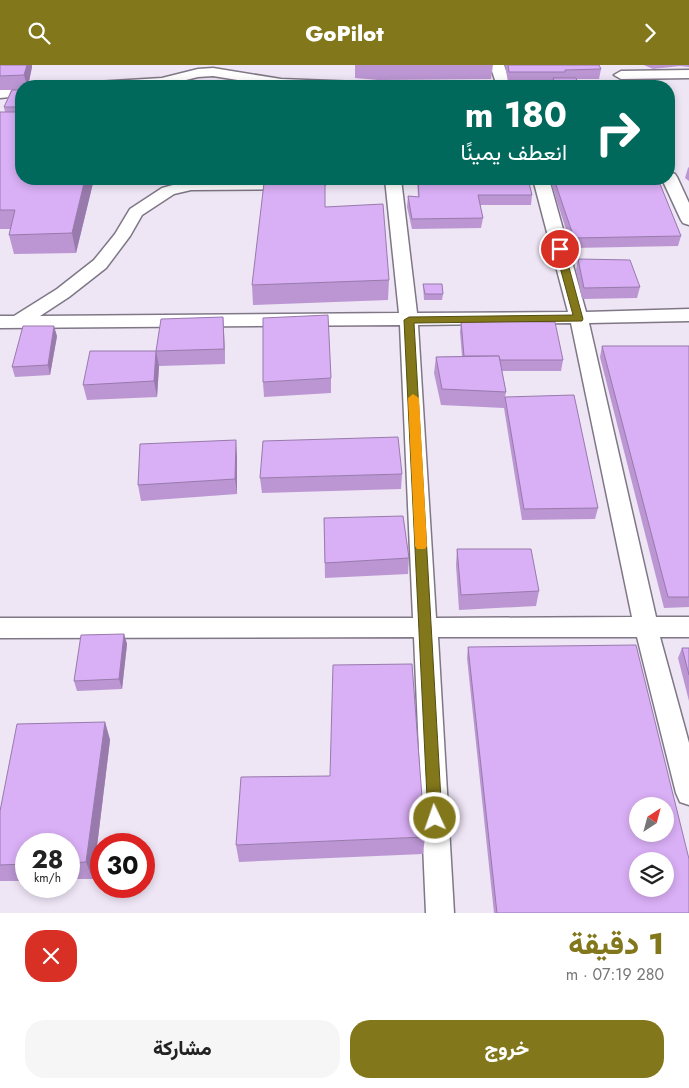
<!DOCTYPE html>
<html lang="ar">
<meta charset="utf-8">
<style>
:root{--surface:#fff;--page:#f6f6f6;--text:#222;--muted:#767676;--accent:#82771b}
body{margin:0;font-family:Jost,Vazirmatn,sans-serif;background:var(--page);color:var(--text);direction:rtl;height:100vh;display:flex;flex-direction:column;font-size:19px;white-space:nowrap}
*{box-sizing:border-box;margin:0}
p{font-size:16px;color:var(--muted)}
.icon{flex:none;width:28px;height:28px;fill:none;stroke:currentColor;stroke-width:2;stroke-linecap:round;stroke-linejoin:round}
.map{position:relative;height:848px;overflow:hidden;direction:ltr}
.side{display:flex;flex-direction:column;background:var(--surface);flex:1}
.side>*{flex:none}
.hud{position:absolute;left:15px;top:15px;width:660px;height:105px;border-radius:20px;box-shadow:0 2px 8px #0003;direction:rtl;background:#00695c;color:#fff;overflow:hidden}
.needle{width:32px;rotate:36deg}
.fabs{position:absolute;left:629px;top:732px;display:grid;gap:10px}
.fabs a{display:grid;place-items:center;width:45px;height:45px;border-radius:50%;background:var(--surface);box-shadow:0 2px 8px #0003;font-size:25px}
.speed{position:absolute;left:15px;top:768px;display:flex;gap:10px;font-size:25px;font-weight:700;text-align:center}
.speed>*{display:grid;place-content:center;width:65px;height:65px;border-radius:50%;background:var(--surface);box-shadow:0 2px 8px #0003;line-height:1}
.speed small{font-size:12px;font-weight:400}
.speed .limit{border:8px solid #d22;background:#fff;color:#111}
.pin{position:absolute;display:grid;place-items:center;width:42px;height:42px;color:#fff;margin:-21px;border:2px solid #fff;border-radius:50%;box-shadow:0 1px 5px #0007}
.me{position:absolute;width:55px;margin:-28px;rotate:357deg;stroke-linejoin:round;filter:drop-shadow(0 0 4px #0008)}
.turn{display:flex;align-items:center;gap:18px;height:105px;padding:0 25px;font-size:22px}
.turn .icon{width:65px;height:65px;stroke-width:2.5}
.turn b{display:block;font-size:35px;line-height:42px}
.round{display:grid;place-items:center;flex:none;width:52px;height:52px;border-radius:20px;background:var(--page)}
.overview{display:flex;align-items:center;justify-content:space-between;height:85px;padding:0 25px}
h1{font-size:30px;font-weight:800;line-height:38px;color:var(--accent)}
.primary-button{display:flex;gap:10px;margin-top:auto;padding:10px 25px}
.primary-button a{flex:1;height:58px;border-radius:20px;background:var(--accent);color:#fff;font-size:20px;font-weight:800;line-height:58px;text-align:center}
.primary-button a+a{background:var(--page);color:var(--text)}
header{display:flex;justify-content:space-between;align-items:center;height:65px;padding:0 25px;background:var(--accent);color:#fff;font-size:22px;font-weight:800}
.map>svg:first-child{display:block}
</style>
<header><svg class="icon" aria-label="forward" viewBox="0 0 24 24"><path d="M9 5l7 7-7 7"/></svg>GoPilot<svg class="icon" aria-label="search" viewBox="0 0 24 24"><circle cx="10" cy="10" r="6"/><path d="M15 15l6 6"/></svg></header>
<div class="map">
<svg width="689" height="848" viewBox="0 0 689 848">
<rect width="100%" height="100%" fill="#eee5f5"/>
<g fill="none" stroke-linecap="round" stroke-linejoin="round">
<defs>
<g id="street">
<polygon points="490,0 504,0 511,21 497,21"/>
<polygon points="213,3 281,14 358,17 365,21 275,21 213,11 198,12 162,21 89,21 96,17 162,13 198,4"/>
<polygon points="689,5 689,13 621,14 614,10 621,6"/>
<polygon points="21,23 21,31 0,33 0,25"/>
<polygon points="669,107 675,109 677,112 689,138 689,160 683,158 681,155 662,114 669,114"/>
<path d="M333,114l-2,3 -21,7 -119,1 -17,4 -32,21 -12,21 -24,32 -37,29 -29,19 359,-3 -14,-134h16l16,134 151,-1 -35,-133h16l37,133 103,-3v12l-100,2 67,294h33v20h-29l29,106v62l-9,-3 -4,-9 -39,-156h-199l16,276h-28l-12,-276 -414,1v-20h413l-13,-293 -400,3v-12h14l43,-27 37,-29 21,-26 15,-25 32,-21 29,-8zM571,258l61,294 -196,1 -18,-293z"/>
</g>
</defs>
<use href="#street" stroke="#7f7786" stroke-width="3"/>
<use href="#street" fill="#fff" fill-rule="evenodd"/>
</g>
<g fill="#bb96d3">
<polygon points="0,0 32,2 28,21 21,21 21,114 94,114 76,188 14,189 9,170 10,164 0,164 0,47 5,47 4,42 11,25 0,25"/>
<polygon points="355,0 493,0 491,14 378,15 355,13"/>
<polygon points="505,0 599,0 601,4 599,14 577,14 579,21 552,21 553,17 508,17"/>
<polygon points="644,0 689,0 689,2 680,1 653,4"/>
<polygon points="689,102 689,116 685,113 688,103"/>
<rect x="348" y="114" width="39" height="6"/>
<polygon points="417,114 528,114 532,130 531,140 480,140 483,153 481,163 412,164 407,142 408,131 418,132"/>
<polygon points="551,114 658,114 681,171 678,181 572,183 551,118"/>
<polygon points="325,142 389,215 388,235 253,240 252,220"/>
<polygon points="578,194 640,222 637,233 582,234 576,205"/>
<polygon points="423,219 443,229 442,235 424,235"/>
<polygon points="223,252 224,267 225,299 159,301 157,332 87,335 83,320 156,286"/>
<polygon points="461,256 563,295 561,306 502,306 506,327 505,332 598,443 595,454 522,455 504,343 441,340 434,308 436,292 462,291 460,267"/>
<polygon points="57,271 50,310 15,312 12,302"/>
<polygon points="602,281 689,281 689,542 664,543 600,292"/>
<polygon points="331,313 331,328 264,332 263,317"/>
<polygon points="237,391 237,429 141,436 138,420"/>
<polygon points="402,409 401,424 262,428 260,413"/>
<polygon points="324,453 409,493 408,509 325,513"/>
<polygon points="457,484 539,526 536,541 459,545 456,500"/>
<polygon points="124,569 127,579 122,624 77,626 74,616"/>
<polygon points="468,582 689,848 494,848 467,593"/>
<polygon points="682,583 689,583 689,636 678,593"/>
<polygon points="105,657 110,675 93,814 69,814 69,779 26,779 26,816 0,816 0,746"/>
<polygon points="425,772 423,789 239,797 236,780"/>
</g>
<g fill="#987aac">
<polygon points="27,0 32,0 32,2 28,21 27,21 24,10"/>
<polygon points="85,114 94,114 76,188 72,168"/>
<polygon points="223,252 224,267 225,299 224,284"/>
<polygon points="54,261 57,271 50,310 48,300"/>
<polygon points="156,286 159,301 157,332 154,316"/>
<polygon points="236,375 237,391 237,429 235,414"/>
<polygon points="124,569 127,579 122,624 119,614"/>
<polygon points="105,657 110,675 93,814 86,797"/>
</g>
<g fill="#d9aff5" stroke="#987aac" fill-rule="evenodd">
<polygon points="0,0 27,0 24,10 0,11"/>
<polygon points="508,0 599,0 601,4 565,5 565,7 509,7"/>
<polygon points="553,13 576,13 579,21 556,21"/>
<polygon points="12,25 21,25 21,42 4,42"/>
<polygon points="0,47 21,47 21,114 85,114 72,168 9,170 15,145 0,145"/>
<polygon points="418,114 528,114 532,130 478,130 483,153 412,154 408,131 419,132"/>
<polygon points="554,114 658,114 681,171 574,173"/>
<polygon points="264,118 325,118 325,142 383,139 389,215 252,220"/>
<polygon points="578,194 630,195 640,222 584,223"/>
<polygon points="423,219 442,219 443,229 425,229"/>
<polygon points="328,250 331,313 263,317 263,253"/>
<polygon points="223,252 224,284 156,286 161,254"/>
<polygon points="461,256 555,257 563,295 500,295 499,291 464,291"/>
<polygon points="23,261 54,261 48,300 12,302"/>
<polygon points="602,281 689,281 689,532 668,532"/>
<polygon points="90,286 156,286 154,316 83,320"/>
<polygon points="499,291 506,327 442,324 436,292"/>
<polygon points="574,330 598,443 524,444 505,332"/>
<polygon points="398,372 402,409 260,413 263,376"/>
<polygon points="236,375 235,414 138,420 140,379"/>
<polygon points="403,451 409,493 325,498 324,453"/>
<polygon points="457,484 531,484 539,526 461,530"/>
<polygon points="124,569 119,614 74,616 81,570"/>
<path d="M636,580l53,214v54h-192l-29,-266zM638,741h27v28h-27zM638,796h27v28h-27z"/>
<polygon points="682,583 689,583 689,610"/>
<polygon points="412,599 425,772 236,780 241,712 330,711 333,600"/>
<polygon points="105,657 86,797 69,798 69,779 26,779 26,799 0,800 0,746 17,659"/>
</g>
<polygon fill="#82771b" stroke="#544d12" points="560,181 564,184 583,254 582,256 414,258 442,753 440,758 435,760 430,758 428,753 404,255 409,252 573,250 555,184"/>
<polygon fill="#f59e0b" points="413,329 419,333 427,481 425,484 417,484 415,481 408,333"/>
</svg>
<div class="fabs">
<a><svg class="needle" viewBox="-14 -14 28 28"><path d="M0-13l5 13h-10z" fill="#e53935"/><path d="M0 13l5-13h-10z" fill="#767676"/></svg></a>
<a><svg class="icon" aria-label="layers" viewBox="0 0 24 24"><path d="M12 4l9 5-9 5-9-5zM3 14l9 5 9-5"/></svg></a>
</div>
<div class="speed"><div>28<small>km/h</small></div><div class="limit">30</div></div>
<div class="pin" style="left:560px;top:184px;background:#d93025"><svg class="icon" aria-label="arrive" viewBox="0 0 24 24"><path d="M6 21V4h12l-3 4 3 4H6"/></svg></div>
<svg class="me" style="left:435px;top:753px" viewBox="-20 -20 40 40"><circle r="17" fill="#82771b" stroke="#fff" stroke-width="3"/><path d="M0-11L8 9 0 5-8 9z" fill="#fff"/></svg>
<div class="hud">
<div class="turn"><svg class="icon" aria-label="right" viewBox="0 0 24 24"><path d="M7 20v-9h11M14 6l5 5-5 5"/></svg><div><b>180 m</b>انعطف يمينًا</div></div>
</div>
</div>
<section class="side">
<div class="overview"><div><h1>1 دقيقة</h1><p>280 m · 07:19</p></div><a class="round" style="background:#d93025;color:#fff"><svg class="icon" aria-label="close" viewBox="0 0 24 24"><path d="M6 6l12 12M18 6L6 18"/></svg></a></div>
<div class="primary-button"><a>خروج</a><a>مشاركة</a></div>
</section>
